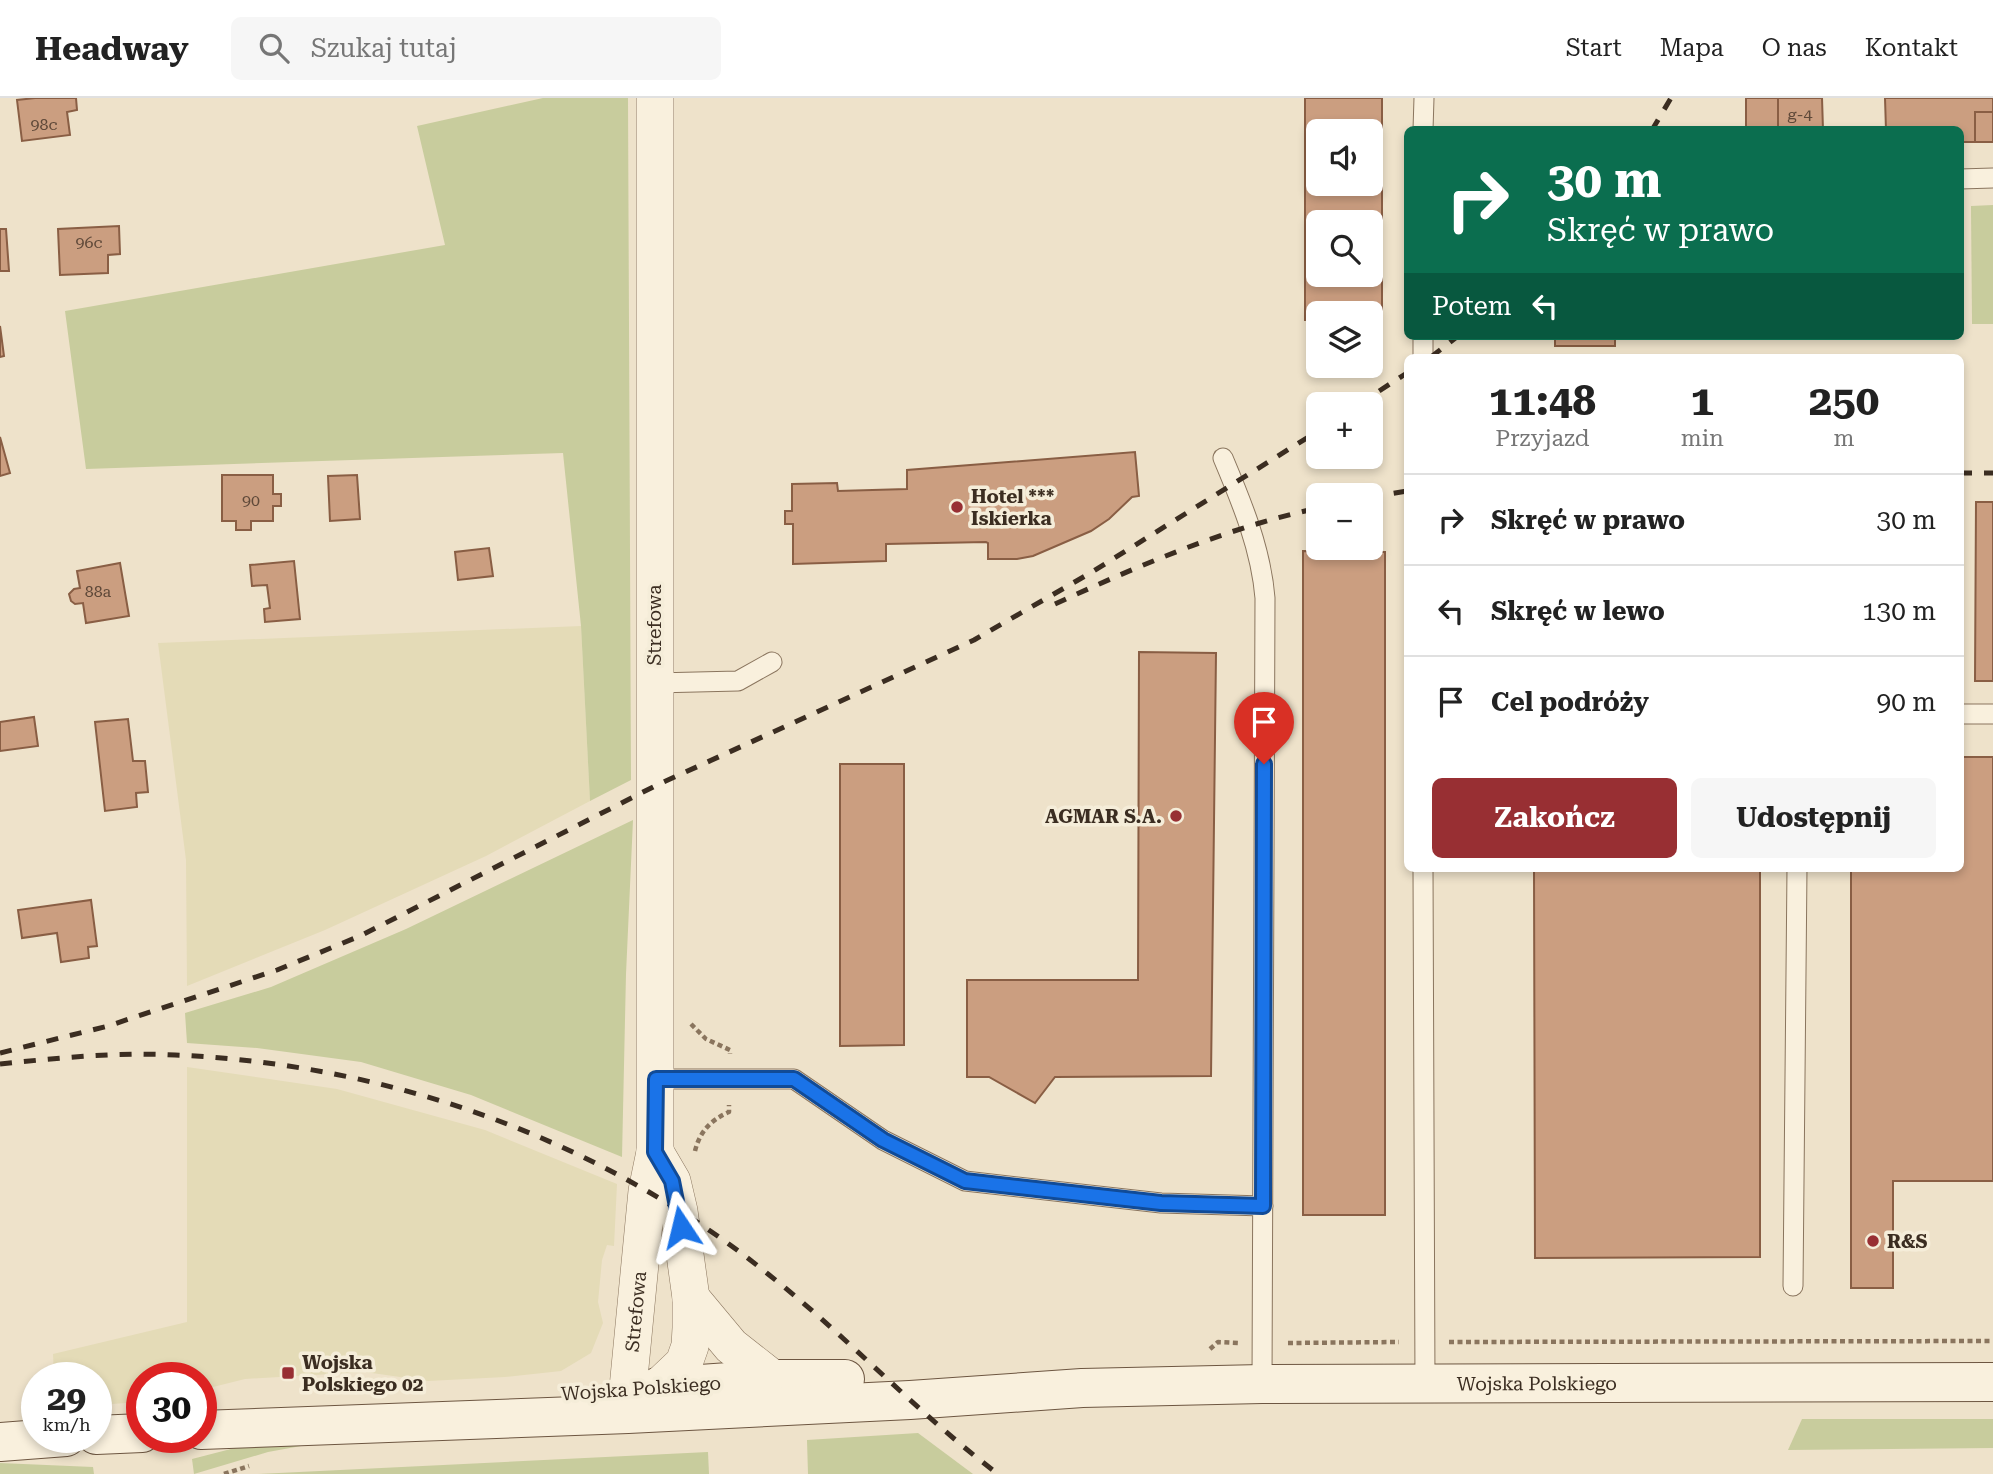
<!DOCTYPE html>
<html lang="pl">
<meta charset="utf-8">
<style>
:root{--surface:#fff;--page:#f6f6f6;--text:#222;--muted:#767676;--line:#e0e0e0;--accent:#982f33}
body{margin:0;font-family:"Roboto Serif",serif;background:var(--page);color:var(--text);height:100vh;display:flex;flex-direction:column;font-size:26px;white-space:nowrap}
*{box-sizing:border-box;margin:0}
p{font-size:23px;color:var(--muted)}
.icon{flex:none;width:38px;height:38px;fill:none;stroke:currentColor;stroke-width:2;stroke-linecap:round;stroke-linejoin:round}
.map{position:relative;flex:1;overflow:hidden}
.sheet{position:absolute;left:1404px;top:256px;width:560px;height:518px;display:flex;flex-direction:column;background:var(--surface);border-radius:10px;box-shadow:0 4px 10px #0003}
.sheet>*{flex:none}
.hud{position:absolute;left:1404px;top:28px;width:560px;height:214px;border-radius:10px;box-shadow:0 4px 10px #0003;background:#0b6e4f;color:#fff;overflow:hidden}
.controls{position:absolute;left:1306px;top:21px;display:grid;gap:14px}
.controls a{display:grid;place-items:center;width:77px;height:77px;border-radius:10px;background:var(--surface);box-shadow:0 4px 10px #0003;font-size:35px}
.speed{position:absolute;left:21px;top:1264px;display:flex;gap:14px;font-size:35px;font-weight:700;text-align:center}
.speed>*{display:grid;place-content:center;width:91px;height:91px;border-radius:50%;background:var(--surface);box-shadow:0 4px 10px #0003;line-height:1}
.speed small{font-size:18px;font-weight:400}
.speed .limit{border:10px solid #d22;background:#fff;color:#111}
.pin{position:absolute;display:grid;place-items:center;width:60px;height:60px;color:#fff;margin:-72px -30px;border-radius:50% 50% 50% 0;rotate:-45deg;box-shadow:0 0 7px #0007}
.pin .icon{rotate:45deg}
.me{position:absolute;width:77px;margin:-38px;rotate:350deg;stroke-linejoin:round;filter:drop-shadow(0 0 5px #0008)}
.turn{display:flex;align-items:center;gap:24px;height:147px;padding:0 28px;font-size:32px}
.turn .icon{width:91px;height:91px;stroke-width:2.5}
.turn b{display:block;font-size:49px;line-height:60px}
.then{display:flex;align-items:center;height:66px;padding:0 28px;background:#0003;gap:14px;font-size:26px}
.eta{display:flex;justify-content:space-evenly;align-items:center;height:119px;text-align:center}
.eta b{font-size:42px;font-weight:700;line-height:49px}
.cta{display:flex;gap:14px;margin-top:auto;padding:14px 28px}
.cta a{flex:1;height:80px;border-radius:10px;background:var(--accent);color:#fff;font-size:28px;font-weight:700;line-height:80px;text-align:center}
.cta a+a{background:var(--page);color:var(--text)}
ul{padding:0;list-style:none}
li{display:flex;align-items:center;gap:21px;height:91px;padding:0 28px;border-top:2px solid var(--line)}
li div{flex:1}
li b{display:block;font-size:26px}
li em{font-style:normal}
header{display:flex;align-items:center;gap:42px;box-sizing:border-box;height:98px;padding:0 35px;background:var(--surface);border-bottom:2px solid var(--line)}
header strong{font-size:33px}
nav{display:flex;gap:38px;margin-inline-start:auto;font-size:24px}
.search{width:490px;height:63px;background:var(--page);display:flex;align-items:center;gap:18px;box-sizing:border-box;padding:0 24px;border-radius:10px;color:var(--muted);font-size:26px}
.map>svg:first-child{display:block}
</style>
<header>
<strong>Headway</strong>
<div class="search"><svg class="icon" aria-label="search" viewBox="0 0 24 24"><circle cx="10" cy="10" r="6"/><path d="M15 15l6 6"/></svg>Szukaj tutaj</div>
<nav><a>Start</a><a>Mapa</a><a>O nas</a><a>Kontakt</a></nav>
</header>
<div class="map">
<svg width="1993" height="1376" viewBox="0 0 1993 1376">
<rect width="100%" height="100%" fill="#eee2ca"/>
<g fill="#e4dbb7">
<polygon points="581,528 590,703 486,758 325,832 187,888 186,762 158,545"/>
<polygon points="187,969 337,991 485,1032 617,1086 614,1148 607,1147 602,1162 598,1204 603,1225 591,1255 561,1273 505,1279 428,1283 365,1274 245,1281 201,1292 201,1279 142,1279 142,1304 96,1307 96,1279 54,1279 53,1256 187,1224"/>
</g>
<g fill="#c8cc9d">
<polygon points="543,0 628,0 631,682 590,703 581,528 563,355 86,371 65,213 445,147 417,28"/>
<polygon points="1993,107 1993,226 1972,226 1971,108"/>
<polygon points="633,722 626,876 622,1059 471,997 361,964 257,950 187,945 185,915 271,889 406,831"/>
<polygon points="1802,1321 1993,1321 1993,1350 1788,1352"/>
<polygon points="918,1335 973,1376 808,1376 807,1342"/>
<polygon points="266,1342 312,1346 268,1354 194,1376 192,1361"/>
<polygon points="708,1354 709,1376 258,1376"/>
<polygon points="0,1365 93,1369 94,1376 0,1376"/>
</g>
<g fill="#cb9e80" stroke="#895e44" stroke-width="2" fill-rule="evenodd">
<polygon points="35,0 76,0 77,12 67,14 70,37 22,43 17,2"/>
<path d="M1305,0h77v220h-12v-5h-52v7h-13zM1318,33h52v53h-52zM1318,124h52v53h-52z"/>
<rect x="1746" y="0" width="32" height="32"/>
<polygon points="1778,0 1822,0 1823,32 1778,32"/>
<polygon points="1885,0 1993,0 1993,14 1975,14 1975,44 1960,44 1960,32 1886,32"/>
<rect x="1975" y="14" width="18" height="30"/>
<polygon points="119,128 120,156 108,157 108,175 60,177 58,131"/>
<polygon points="0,131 6,131 9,173 0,173"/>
<polygon points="0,228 4,258 0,259"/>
<rect x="1555" y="238" width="60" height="10"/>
<polygon points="0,339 10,375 0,378"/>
<polygon points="1135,354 1139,398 1132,399 1109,421 1091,433 1033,458 1017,461 988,461 988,445 986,444 886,446 886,463 793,466 793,426 785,426 785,413 792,413 792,386 837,385 838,393 907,391 907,372"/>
<polygon points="222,377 273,377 273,396 281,396 281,408 273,408 273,423 251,423 251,432 236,432 236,423 222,423"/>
<polygon points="357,377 360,421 330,423 328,378"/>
<polygon points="1976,404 1993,404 1993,583 1975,583"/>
<polygon points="489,450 493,478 458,482 455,454"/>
<polygon points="1303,453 1385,454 1385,1117 1303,1117"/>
<polygon points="294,463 300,521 265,524 264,511 270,510 267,487 252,488 250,467"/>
<polygon points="120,465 129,518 86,525 83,505 75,506 71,503 69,496 74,491 80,490 77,473"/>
<polygon points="1139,554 1216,555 1211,978 1055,979 1035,1005 989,979 967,979 967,882 1138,882"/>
<polygon points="34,619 38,648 0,653 0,624"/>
<polygon points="128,621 133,663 145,663 148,694 136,695 137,709 105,713 95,624"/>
<polygon points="1960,659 1993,659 1993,1083 1893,1083 1893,1190 1851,1190 1851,770 1960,770"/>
<polygon points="840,666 904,666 904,947 840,948"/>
<polygon points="1534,770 1760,770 1760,1159 1535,1160"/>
<polygon points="91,802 97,848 88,849 89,860 61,864 57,835 22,840 18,812"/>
</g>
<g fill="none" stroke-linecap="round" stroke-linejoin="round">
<defs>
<g id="lane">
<polyline points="1423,32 1424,0"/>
<polyline points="1960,81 1993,80"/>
<polyline points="1423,259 1423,238"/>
<path d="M1223,360c19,45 38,91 42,140l-3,786"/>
<polyline points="655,585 738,583 772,564"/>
<polyline points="1960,616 1993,616"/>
<polyline points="1423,770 1425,1286"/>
<polyline points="656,981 794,981 883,1042 965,1083 1161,1105 1263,1108"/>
<polyline points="1793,1188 1797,770"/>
</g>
<g id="street">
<polyline points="691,1200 731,1248 773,1281"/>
<polyline points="645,1302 684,1265 690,1248 691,1230 691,1200 679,1113 672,1083 655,1054"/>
<path id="s1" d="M628,1316v-26l19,-197 8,-39v-1054"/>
</g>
<g id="secondary">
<polyline points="657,1289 773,1281 845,1281"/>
<path id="s2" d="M201,1332l427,-16 282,-14 172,-12 180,-4 731,-2"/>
<polyline points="96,1337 142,1335"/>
<polyline points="0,1344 66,1339"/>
</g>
</defs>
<use href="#lane" stroke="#8a755e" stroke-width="21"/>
<use href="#street" stroke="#8a755e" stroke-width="38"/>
<use href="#secondary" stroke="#6d5641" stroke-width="40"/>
<g stroke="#8a755e" stroke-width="4.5" stroke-dasharray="5 3.5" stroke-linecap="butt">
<polyline points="691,926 706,941 730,952 730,956"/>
<path d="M695,1053c5,-20 16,-31 34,-39v-7"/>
<polyline points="1449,1244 1993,1243"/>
<polyline points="1288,1245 1399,1244"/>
<polyline points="1210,1251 1218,1244 1238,1245"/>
<polyline points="224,1376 249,1368"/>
</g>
<use href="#lane" stroke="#f9f0dd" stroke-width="19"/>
<use href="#street" stroke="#f9f0dd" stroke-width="37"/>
<use href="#secondary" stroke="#f9f0dd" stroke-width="38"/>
<g stroke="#3b2d21" stroke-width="5" stroke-dasharray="12 12" stroke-linecap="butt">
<polyline points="1652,32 1671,0"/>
<polyline points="1431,259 1458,238"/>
<polyline points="1359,306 1407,275"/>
<polyline points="1960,375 1993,375"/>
<polyline points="1370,399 1407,393"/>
<path d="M1055,506c85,-39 171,-76 263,-96"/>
<polyline points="0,955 108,928 277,872 360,838 655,688 974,542 1092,474 1318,333"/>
<path d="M0,966c58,-6 116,-12 175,-9 214,9 426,84 593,219 80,63 149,139 230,200"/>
</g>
</g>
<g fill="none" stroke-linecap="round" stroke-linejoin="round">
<defs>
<polyline id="route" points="681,1129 672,1083 655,1054 656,981 794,981 883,1042 965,1083 1161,1105 1263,1108 1264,666"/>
</defs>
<use href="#route" stroke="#114b97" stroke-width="18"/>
<use href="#route" stroke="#1a73e8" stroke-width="12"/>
</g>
<g fill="#982f33" stroke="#f5edd9" stroke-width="2.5">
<circle cx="957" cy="409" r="7"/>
<circle cx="1176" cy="718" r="7"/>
<circle cx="1873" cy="1143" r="7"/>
<rect x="281" y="1268" width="14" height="14" rx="3.5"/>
</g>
<g text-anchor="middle" stroke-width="7" stroke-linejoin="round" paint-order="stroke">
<g font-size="16" fill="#5f4939">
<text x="1800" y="22">g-4</text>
<text x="44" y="32">98c</text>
<text x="89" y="150">96c</text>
<text x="251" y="408">90</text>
<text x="98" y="499">88a</text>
</g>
<g font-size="19" font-weight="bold" fill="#3b2d21" stroke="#f5edd9" text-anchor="start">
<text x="971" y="405">Hotel ***<tspan x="971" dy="22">Iskierka</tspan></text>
<text x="1162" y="725" text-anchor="end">AGMAR S.A.</text>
<text x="1887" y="1150">R&amp;S</text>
<text x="302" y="1271">Wojska<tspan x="302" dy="22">Polskiego 02</tspan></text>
</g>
<g font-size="19" fill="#3b2d21" stroke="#f5edd9">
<text transform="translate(654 527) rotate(-90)" y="7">Strefowa</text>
<text dy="7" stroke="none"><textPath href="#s1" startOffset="103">Strefowa</textPath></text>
<text dy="7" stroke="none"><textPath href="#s2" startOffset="1337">Wojska Polskiego</textPath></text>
<text transform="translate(641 1290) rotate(-4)" y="7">Wojska Polskiego</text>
</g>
</g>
</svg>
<div class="controls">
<a><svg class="icon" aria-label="sound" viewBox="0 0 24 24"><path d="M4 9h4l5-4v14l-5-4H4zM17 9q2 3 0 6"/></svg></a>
<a><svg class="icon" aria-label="search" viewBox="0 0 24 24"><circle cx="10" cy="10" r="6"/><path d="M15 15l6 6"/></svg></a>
<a><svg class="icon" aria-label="layers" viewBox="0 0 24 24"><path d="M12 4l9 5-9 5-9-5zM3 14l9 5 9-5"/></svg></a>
<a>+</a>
<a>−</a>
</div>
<div class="speed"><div>29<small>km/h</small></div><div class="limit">30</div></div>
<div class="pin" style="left:1264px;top:666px;background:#d93025"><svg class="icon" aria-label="arrive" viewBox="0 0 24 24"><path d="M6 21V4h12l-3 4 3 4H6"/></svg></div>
<svg class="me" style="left:681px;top:1129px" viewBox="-20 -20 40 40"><path d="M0-17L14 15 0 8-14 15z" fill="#1a73e8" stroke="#fff" stroke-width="4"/></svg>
<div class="hud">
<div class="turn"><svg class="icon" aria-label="right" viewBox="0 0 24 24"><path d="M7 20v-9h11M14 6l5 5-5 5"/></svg><div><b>30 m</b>Skręć w prawo</div></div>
<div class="then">Potem<svg class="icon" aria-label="left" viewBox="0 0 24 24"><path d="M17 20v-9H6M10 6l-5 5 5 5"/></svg></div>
</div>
<section class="sheet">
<div class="eta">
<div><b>11:48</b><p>Przyjazd</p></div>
<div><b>1</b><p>min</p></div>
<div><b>250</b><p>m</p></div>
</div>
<ul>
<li><svg class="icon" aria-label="right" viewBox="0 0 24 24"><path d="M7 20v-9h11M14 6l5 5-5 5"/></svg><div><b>Skręć w prawo</b></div><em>30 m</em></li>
<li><svg class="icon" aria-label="left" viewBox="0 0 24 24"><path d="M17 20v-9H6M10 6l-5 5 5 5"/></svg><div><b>Skręć w lewo</b></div><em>130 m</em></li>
<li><svg class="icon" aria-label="arrive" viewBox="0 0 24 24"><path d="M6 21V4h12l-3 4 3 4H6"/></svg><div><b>Cel podróży</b></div><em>90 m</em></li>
</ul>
<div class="cta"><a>Zakończ</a><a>Udostępnij</a></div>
</section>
</div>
